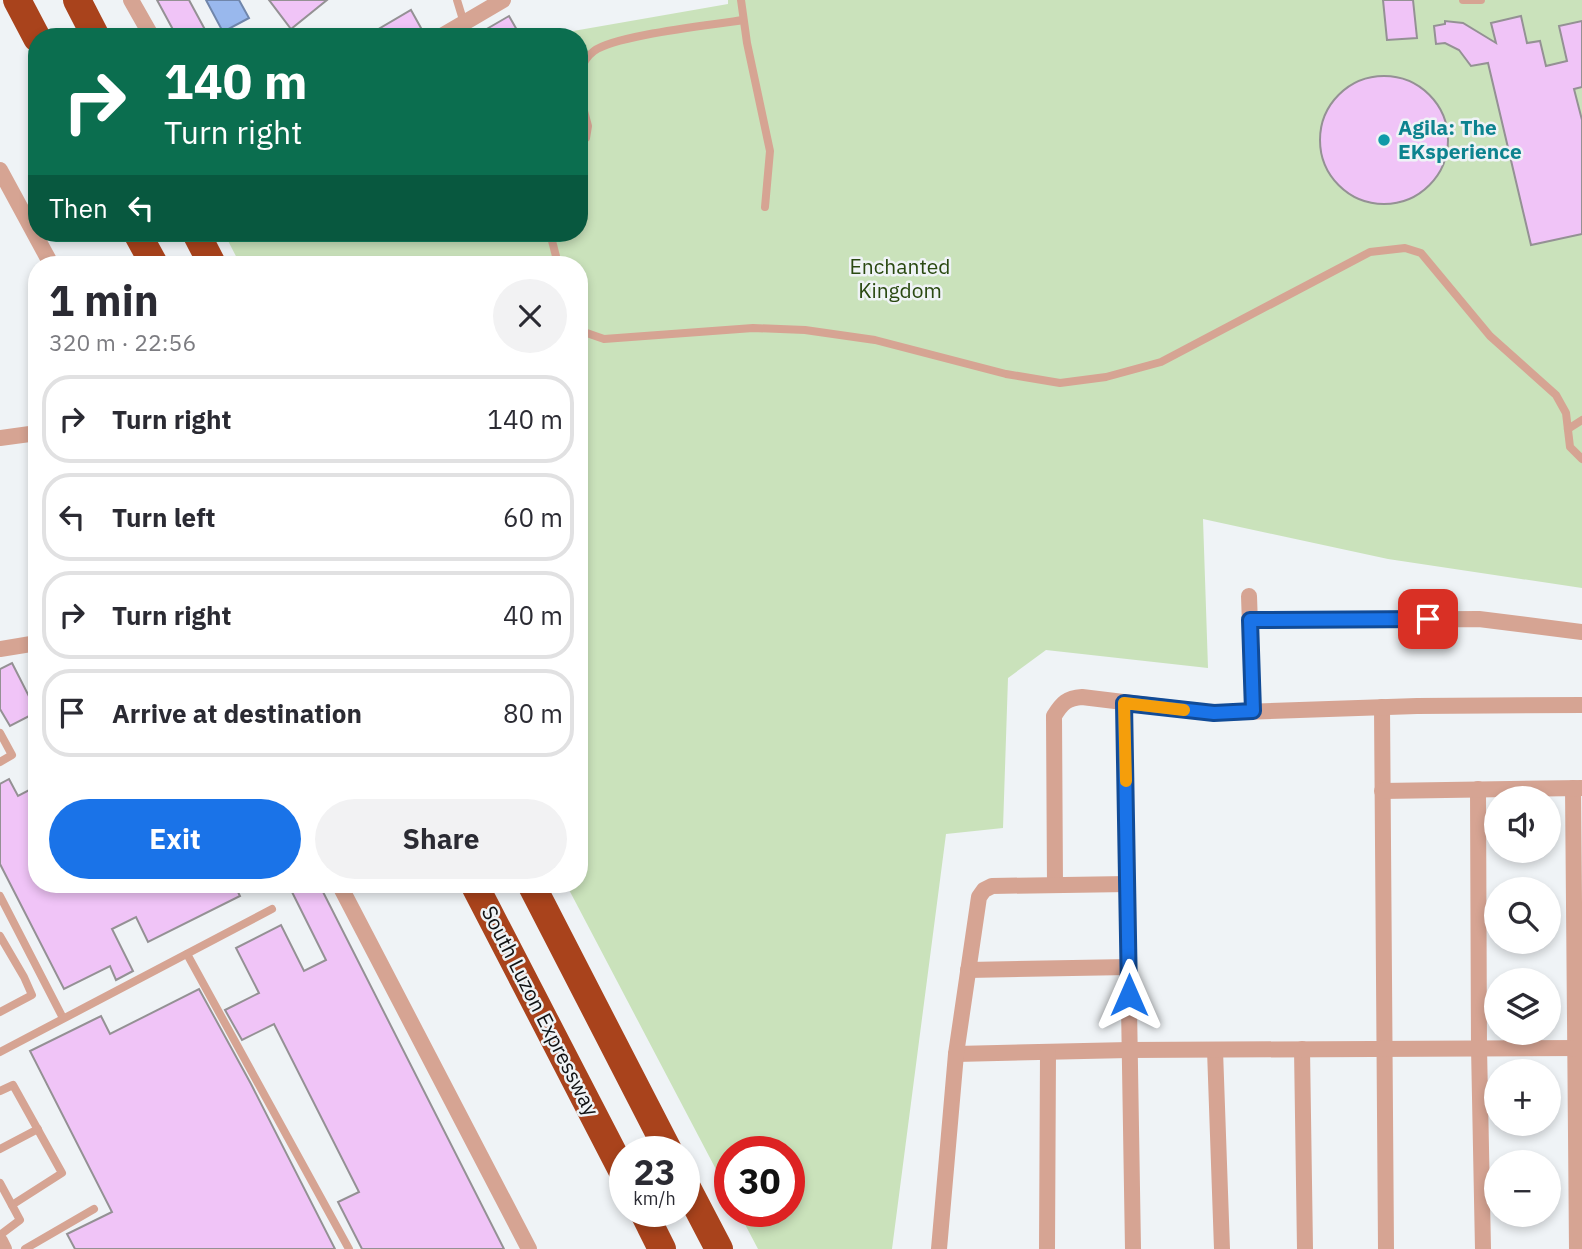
<!DOCTYPE html>
<meta charset="utf-8">
<style>
:root{--surface:#fff;--page:#f2f2f3;--text:#2b2b33;--muted:#7c7c81;--line:#e1e1e2;--accent:#1a73e8}
body{margin:0;font-family:"IBM Plex Sans",sans-serif;background:var(--page);color:var(--text);height:100vh;display:flex;flex-direction:column;font-size:26px;white-space:nowrap}
*{box-sizing:border-box;margin:0}
p{font-size:23px;color:var(--muted)}
.icon{flex:none;width:38px;height:38px;fill:none;stroke:currentColor;stroke-width:2;stroke-linecap:round;stroke-linejoin:round}
.map{position:relative;flex:1;overflow:hidden}
.details{position:absolute;left:28px;top:256px;width:560px;height:637px;display:flex;flex-direction:column;background:var(--surface);border-radius:28px;box-shadow:0 4px 10px #0003}
.details>*{flex:none}
.top-card{position:absolute;left:28px;top:28px;width:560px;height:214px;border-radius:28px;box-shadow:0 4px 10px #0003;background:#0b6e4f;color:#fff;overflow:hidden}
.controls{position:absolute;left:1484px;top:786px;display:grid;gap:14px}
.controls a{display:grid;place-items:center;width:77px;height:77px;border-radius:50%;background:var(--surface);box-shadow:0 4px 10px #0003;font-size:35px}
.speed{position:absolute;left:609px;top:1136px;display:flex;gap:14px;font-size:35px;font-weight:700;text-align:center}
.speed>*{display:grid;place-content:center;width:91px;height:91px;border-radius:50%;background:var(--surface);box-shadow:0 4px 10px #0003;line-height:1}
.speed small{font-size:18px;font-weight:400}
.speed .limit{border:10px solid #d22;background:#fff;color:#111}
.pin{position:absolute;display:grid;place-items:center;width:60px;height:60px;color:#fff;margin:-30px;border-radius:14px;box-shadow:0 4px 10px #0006}
.me{position:absolute;width:77px;margin:-38px;rotate:0deg;stroke-linejoin:round;filter:drop-shadow(0 0 5px #0008)}
.turn{display:flex;align-items:center;gap:24px;height:147px;padding:0 21px;font-size:32px}
.turn .icon{width:91px;height:91px;stroke-width:2.5}
.turn b{display:block;font-size:49px;line-height:60px}
.then{display:flex;align-items:center;height:66px;padding:0 21px;background:#0003;gap:14px;font-size:26px}
.round{display:grid;place-items:center;flex:none;width:74px;height:74px;border-radius:37px;background:var(--page)}
.head{display:flex;align-items:center;justify-content:space-between;height:119px;padding:0 21px}
h1{font-size:42px;font-weight:700;line-height:52px}
.action{display:flex;gap:14px;margin-top:auto;padding:14px 21px}
.action a{flex:1;height:80px;border-radius:42px;background:var(--accent);color:#fff;font-size:28px;font-weight:700;line-height:80px;text-align:center}
.action a+a{background:var(--page);color:var(--text)}
ul{padding:0;list-style:none}
li{display:flex;align-items:center;gap:21px;height:88px;margin:0 14px 10px;padding:0 7px;border:4px solid var(--line);border-radius:28px}
li div{flex:1}
li b{display:block;font-size:26px}
li em{font-style:normal}
.map>svg:first-child{display:block}
</style>
<div class="map">
<svg width="1582" height="1249" viewBox="0 0 1582 1249">
<rect width="100%" height="100%" fill="#eff3f6"/>
<polygon fill="#cae2bb" points="728,0 1582,0 1582,588 1388,559 1203,519 1208,668 1046,650 1008,678 1003,828 946,834 892,1249 758,1249 738,1211 789,1211 789,1152 730,1152 730,1196 566,884 579,884 579,264 240,264 224,233 579,233 579,37 550,37 556,34 728,4"/>
<polygon fill="#99b8ed" stroke="#7086ab" stroke-width="2" points="206,0 239,0 249,18 223,32"/>
<g fill="#f0c4f7" stroke="#949194" stroke-width="2">
<polygon points="157,0 189,0 209,37 177,37"/>
<polygon points="269,0 327,0 291,29"/>
<polygon points="1383,0 1413,0 1417,38 1387,40"/>
<polygon points="411,10 426,37 365,37"/>
<polygon points="509,16 521,37 473,37"/>
<polygon points="1521,16 1527,43 1540,41 1546,66 1567,61 1559,26 1582,21 1582,87 1574,89 1582,120 1582,234 1531,245 1488,63 1471,66 1459,50 1445,43 1436,44 1434,26 1445,24 1445,21 1463,23 1496,43 1491,23"/>
<circle cx="1384" cy="140" r="64"/>
<polygon points="12,663 37,712 10,726 0,709 0,669"/>
<polygon points="9,779 18,796 37,786 37,884 234,884 240,896 148,942 136,917 112,929 133,971 116,980 110,966 64,989 0,864 0,784"/>
<polygon points="288,884 319,884 504,1249 362,1249 338,1202 359,1192 274,1024 242,1040 225,1010 259,993 236,948 281,925 304,971 326,960"/>
<polygon points="199,989 251,1084 335,1249 75,1249 67,1234 112,1212 30,1051 101,1016 110,1034"/>
</g>
<g fill="none" stroke-linecap="round" stroke-linejoin="round">
<g stroke="#d6a493" stroke-width="8">
<polyline points="457,0 464,23"/>
<polyline points="741,0 747,43 770,151 765,207"/>
<polyline points="1463,0 1481,0"/>
<path d="M579,73c3,-8 8,-17 15,-22 21,-16 119,-26 149,-31"/>
<polyline points="579,92 588,126 586,138 579,143"/>
<polyline points="550,233 558,264"/>
<polyline points="579,329 581,331 604,339 753,328 805,330 875,340 1006,374 1060,383 1106,377 1161,362 1370,252 1405,248 1421,253 1490,336 1556,395 1566,413 1570,447 1582,459"/>
<polyline points="1568,429 1582,420"/>
<polyline points="0,733 12,755 0,762"/>
<polyline points="0,896 63,1018"/>
<polyline points="0,936 24,977 32,995 0,1012"/>
<polyline points="187,954 349,1249"/>
<polyline points="0,1052 272,909"/>
<polyline points="0,1091 13,1085 62,1173 12,1205"/>
<polyline points="0,1149 38,1129"/>
<polyline points="0,1183 20,1220 0,1235"/>
<polyline points="25,1249 94,1209"/>
</g>
<g stroke="#d6a493" stroke-width="16">
<polyline points="131,0 152,37"/>
<polyline points="440,37 503,0"/>
<polyline points="0,170 51,264"/>
<polyline points="0,438 37,433"/>
<polyline points="1249,596 1253,711"/>
<polyline points="1250,620 1479,619 1582,632"/>
<polyline points="0,649 37,643"/>
<polyline points="1124,703 1133,1249"/>
<polyline points="1382,707 1386,1249"/>
<polyline points="1573,788 1577,1249"/>
<polyline points="1478,789 1479,1047 1483,1249"/>
<polyline points="1382,791 1582,788"/>
<polyline points="339,884 529,1249"/>
<path d="M1055,885l-1,-169c8,-13 13,-18 28,-19l132,16 203,-7 165,-1"/>
<polyline points="968,970 1129,967"/>
<polyline points="1302,1049 1305,1249"/>
<polyline points="1215,1050 1222,1249"/>
<polyline points="956,1054 1129,1050 1582,1048"/>
<polyline points="0,1241 4,1249"/>
<polyline points="939,1249 956,1054 979,897 984,890 992,886 1128,884"/>
<polyline points="1047,1249 1048,1053"/>
</g>
<g stroke="#a9431c" stroke-width="28">
<polyline points="17,0 37,38"/>
<polyline points="77,0 96,37"/>
<polyline points="137,233 154,264"/>
<polyline points="196,233 212,264"/>
<polyline points="474,884 625,1176"/>
<polyline points="531,884 669,1152"/>
<polyline points="684,1182 719,1249"/>
<polyline points="643,1211 662,1249"/>
</g>
</g>
<g fill="none" stroke-linecap="round" stroke-linejoin="round">
<defs>
<polyline id="route" points="1129,995 1124,703 1214,713 1253,711 1250,620 1428,619"/>
</defs>
<use href="#route" stroke="#114b97" stroke-width="18"/>
<use href="#route" stroke="#1a73e8" stroke-width="12"/>
<polyline stroke="#f59e0b" stroke-width="12" points="1126,781 1124,703 1184,710"/>
</g>
<circle fill="#0f9aa8" stroke="#eff3f6" stroke-width="2.5" cx="1384" cy="140" r="7"/>
<g text-anchor="middle" stroke-width="5" stroke-linejoin="round" paint-order="stroke">
<g font-size="21" font-weight="bold" fill="#0d838f" stroke="#eff3f6" text-anchor="start">
<text x="1398" y="135">Agila: The<tspan x="1398" dy="24">EKsperience</tspan></text>
</g>
<g font-size="21" fill="#2a4911" stroke="#eff3f6">
<text x="900" y="274">Enchanted<tspan x="900" dy="24">Kingdom</tspan></text>
</g>
<g font-size="21" fill="#101112" stroke="#eff3f6">
<text transform="translate(540 1011) rotate(63)" y="7">South Luzon Expressway</text>
</g>
</g>
</svg>
<div class="controls">
<a><svg class="icon" aria-label="sound" viewBox="0 0 24 24"><path d="M4 9h4l5-4v14l-5-4H4zM17 9q2 3 0 6"/></svg></a>
<a><svg class="icon" aria-label="search" viewBox="0 0 24 24"><circle cx="10" cy="10" r="6"/><path d="M15 15l6 6"/></svg></a>
<a><svg class="icon" aria-label="layers" viewBox="0 0 24 24"><path d="M12 4l9 5-9 5-9-5zM3 14l9 5 9-5"/></svg></a>
<a>+</a>
<a>−</a>
</div>
<div class="speed"><div>23<small>km/h</small></div><div class="limit">30</div></div>
<div class="pin" style="left:1428px;top:619px;background:#d93025"><svg class="icon" aria-label="arrive" viewBox="0 0 24 24"><path d="M6 21V4h12l-3 4 3 4H6"/></svg></div>
<svg class="me" style="left:1129px;top:995px" viewBox="-20 -20 40 40"><path d="M0-17L14 15 0 8-14 15z" fill="#1a73e8" stroke="#fff" stroke-width="4"/></svg>
<div class="top-card">
<div class="turn"><svg class="icon" aria-label="right" viewBox="0 0 24 24"><path d="M7 20v-9h11M14 6l5 5-5 5"/></svg><div><b>140 m</b>Turn right</div></div>
<div class="then">Then<svg class="icon" aria-label="left" viewBox="0 0 24 24"><path d="M17 20v-9H6M10 6l-5 5 5 5"/></svg></div>
</div>
<section class="details">
<div class="head"><div><h1>1 min</h1><p>320 m · 22:56</p></div><a class="round"><svg class="icon" aria-label="close" viewBox="0 0 24 24"><path d="M6 6l12 12M18 6L6 18"/></svg></a></div>
<ul>
<li><svg class="icon" aria-label="right" viewBox="0 0 24 24"><path d="M7 20v-9h11M14 6l5 5-5 5"/></svg><div><b>Turn right</b></div><em>140 m</em></li>
<li><svg class="icon" aria-label="left" viewBox="0 0 24 24"><path d="M17 20v-9H6M10 6l-5 5 5 5"/></svg><div><b>Turn left</b></div><em>60 m</em></li>
<li><svg class="icon" aria-label="right" viewBox="0 0 24 24"><path d="M7 20v-9h11M14 6l5 5-5 5"/></svg><div><b>Turn right</b></div><em>40 m</em></li>
<li><svg class="icon" aria-label="arrive" viewBox="0 0 24 24"><path d="M6 21V4h12l-3 4 3 4H6"/></svg><div><b>Arrive at destination</b></div><em>80 m</em></li>
</ul>
<div class="action"><a>Exit</a><a>Share</a></div>
</section>
</div>
